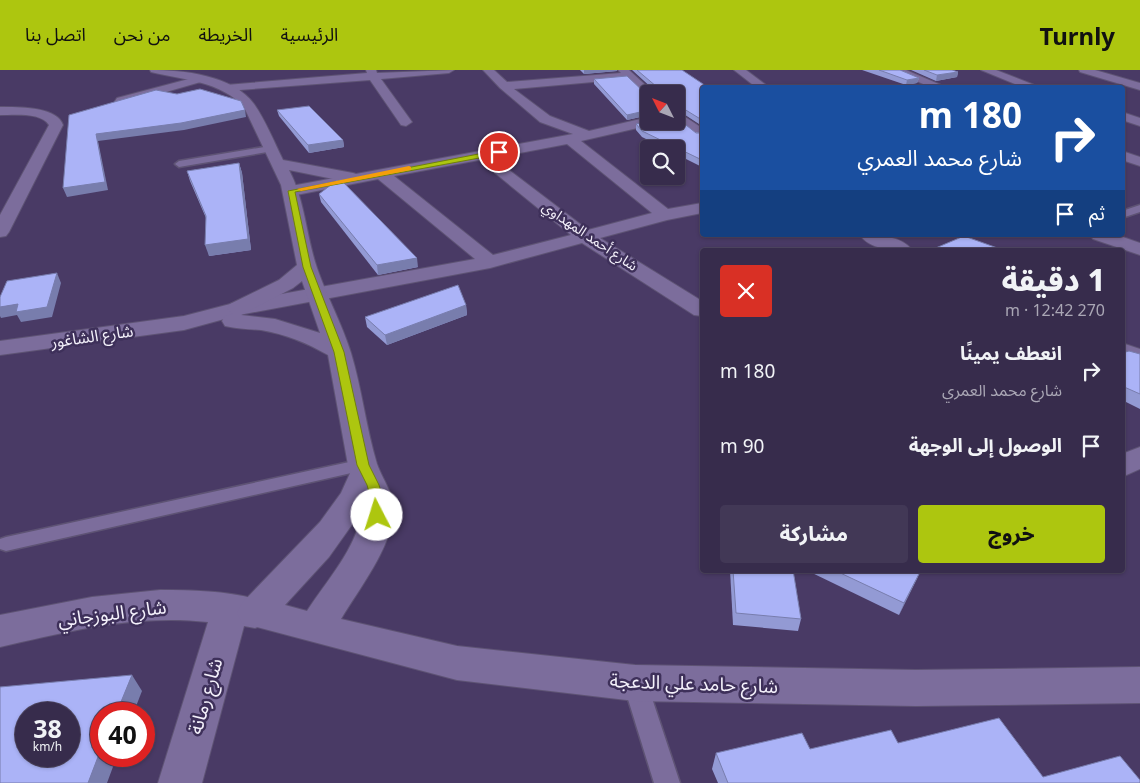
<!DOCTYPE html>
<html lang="ar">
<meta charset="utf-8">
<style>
:root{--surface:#372c4c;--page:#423856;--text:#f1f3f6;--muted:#aaa7b5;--line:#514864;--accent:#adc60f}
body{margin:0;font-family:"Noto Sans","Noto Sans Arabic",sans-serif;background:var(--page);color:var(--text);direction:rtl;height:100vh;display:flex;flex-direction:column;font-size:19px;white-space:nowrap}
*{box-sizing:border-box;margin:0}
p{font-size:16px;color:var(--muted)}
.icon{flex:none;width:28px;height:28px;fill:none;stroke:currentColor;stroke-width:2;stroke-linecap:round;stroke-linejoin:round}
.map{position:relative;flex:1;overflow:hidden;direction:ltr}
.details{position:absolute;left:700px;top:178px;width:425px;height:325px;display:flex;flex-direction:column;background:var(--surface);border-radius:5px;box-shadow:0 1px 4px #0004,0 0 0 1px var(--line);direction:rtl}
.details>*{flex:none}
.top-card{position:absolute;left:700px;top:15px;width:425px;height:152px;border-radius:5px;box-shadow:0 1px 4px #0004,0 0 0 1px var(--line);direction:rtl;background:#1a4fa0;color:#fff;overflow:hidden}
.needle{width:32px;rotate:312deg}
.controls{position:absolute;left:640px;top:15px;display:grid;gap:10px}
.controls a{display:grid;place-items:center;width:45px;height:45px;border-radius:5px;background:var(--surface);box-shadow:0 1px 4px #0004,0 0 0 1px var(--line);font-size:25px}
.speed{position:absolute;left:15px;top:632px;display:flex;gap:10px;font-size:25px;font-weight:700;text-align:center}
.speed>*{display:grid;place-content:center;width:65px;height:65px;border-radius:50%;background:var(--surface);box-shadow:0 1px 4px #0004,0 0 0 1px var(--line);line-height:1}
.speed small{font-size:12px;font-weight:400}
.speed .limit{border:8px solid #d22;background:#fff;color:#111}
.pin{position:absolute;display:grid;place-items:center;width:42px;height:42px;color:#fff;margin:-21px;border:2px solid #fff;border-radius:50%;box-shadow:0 1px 5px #0007}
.me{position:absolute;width:55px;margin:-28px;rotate:355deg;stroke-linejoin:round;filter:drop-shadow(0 0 4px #0008)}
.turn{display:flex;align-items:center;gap:18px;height:105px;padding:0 20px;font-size:22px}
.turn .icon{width:65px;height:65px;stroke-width:2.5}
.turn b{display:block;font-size:35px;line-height:42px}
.then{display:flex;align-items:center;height:48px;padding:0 20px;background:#0003;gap:10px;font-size:19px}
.round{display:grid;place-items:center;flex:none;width:52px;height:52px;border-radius:5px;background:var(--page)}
.head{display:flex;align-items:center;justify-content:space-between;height:85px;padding:0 20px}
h1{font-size:30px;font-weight:800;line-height:38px}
.button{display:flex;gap:10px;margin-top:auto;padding:10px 20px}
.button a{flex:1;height:58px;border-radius:5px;background:var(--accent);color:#111;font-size:20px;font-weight:800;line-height:58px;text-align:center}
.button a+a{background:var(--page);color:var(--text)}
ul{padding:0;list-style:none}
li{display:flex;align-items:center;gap:15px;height:75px;padding:0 20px}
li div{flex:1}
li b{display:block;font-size:19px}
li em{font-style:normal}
header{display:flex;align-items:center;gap:30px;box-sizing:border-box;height:70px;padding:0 25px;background:var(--accent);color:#111}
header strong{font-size:24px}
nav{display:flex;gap:28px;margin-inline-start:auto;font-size:18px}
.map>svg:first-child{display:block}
</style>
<header>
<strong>Turnly</strong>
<nav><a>الرئيسية</a><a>الخريطة</a><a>من نحن</a><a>اتصل بنا</a></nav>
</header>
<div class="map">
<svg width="1140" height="713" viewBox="0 0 1140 713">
<rect width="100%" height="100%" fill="#493a65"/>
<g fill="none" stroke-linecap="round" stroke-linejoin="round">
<defs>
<g id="service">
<polygon points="270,76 274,79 273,81 179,97 175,94 179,91"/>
<polygon points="1140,135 1140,142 1122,148 1122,141"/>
<polygon points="363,389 369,391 372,395 369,399 6,481 0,479 0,469 6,467"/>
<polygon points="635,603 643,606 647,613 680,713 654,713 623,613 627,606"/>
</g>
<g id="minor">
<polygon points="366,0 376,0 377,3 454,0 449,3 381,9 412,52 406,56 401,55 370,10 226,21 220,18 226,15 367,3"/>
<path d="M483,0h11l13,12 114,-9 -3,-3h11l24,22 2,2h-6v3l-4,-1 -18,-17 -113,10 36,27 39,15 60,-14v4h7l-1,3 -74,17 87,68 34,-6v10l-35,7 -67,18 102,63v15l-8,-1 -112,-72 -92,25 -251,47 -55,15 -184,25v-14l184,-25 54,-14 237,-43 -97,-80 -87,17 -6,-2 -2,-3 2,-3 6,-2 282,-52 -33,-12 -40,-34zM567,74l85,69 -64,17 -95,-72zM479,90l92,75 -78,20 -99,-79z"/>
<polygon points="734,0 746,0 770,18 757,18"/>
<polygon points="981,0 996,0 1042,18 1025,18"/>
<polygon points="1079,0 1095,0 1140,13 1140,20 1080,2"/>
<polygon points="200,6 205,9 204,11 121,35 115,31 117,28"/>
<path d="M0,37c16,0 57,-1 63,18l-54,107 -3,4 -6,1v-22l49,-90c-8,-13 -35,-10 -49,-10z"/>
<polygon points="676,41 702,58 702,68 697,67 676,51"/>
<polygon points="1122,42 1140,48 1140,56 1122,50"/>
<path d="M860,165c16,0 41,0 52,15 -17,0 -41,1 -52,-15z"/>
<polygon points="1090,165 1117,165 1140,173 1140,185 1093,169"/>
<polygon points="1122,273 1140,279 1140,295 1122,289"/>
<polygon points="1140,377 1140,399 1122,407 1122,384"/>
<path d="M160,520c36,0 75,1 108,13l5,10 -5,10 -13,5 -11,-2 -42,157h-44l50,-161c-71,-8 -139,9 -208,25v-32l92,-18z"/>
</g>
<g id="tertiary">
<path d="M150,0c33,0 83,5 104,34 12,17 20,38 29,56l70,13 6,2 2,3 -2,3 -6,2 -64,-13c16,30 17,66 28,98 10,29 25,56 34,85 11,36 15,75 26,111 7,19 17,28 16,50 -2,34 -34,75 -52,105l116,27 178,19 281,5 224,-3v36l-224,3 -281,-5 -178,-21 -215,-57 -5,-10 5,-10 78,-81 21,-29 10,-22 -3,-6 -20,-110c-21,-12 -43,-21 -67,-25 -12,-1 -24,-1 -36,-4l-3,-5 3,-5 8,-2 -6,-5 3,-5 49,-24 18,-15 -16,-80 -37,-78c-24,-26 -60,-27 -93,-35zM302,211l18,52 -45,-14 -34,-4 52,-27zM361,442c-2,33 -36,71 -54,99l-22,-6 44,-48z"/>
<polygon points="892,0 906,0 948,18 932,18"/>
<polygon points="1122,81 1140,87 1140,96 1122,90"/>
</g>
</defs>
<use href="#service" stroke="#5e5374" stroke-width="3"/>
<use href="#minor" stroke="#5e5374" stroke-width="2"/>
<use href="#tertiary" stroke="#5e5374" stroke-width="2"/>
<use href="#service" fill="#7c6d9c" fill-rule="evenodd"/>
<use href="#minor" fill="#7c6d9c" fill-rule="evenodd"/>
<use href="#tertiary" fill="#7c6d9c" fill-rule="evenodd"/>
</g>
<g fill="#939ad4">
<polygon points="580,0 617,0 617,1 584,4"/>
<polygon points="632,0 682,0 702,18 702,56 676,39 676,24 649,24 649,45 627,50 594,14 594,9 645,23 650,23 654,20"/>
<polygon points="862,0 900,0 919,8 917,13 906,15"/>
<polygon points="911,0 952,0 958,2 957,7 936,11"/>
<polygon points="277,40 343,70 344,77 309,83 279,46"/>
<polygon points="636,54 702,63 702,97 676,84 676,79 666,79 642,67 636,60"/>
<polygon points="239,93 242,103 251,180 209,186 206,148 190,111 187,101"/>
<polygon points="319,124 418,197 378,205 321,132"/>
<polygon points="466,235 467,245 387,275 367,257 365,247"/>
<polygon points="1122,283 1140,284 1140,339 1122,330"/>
<polygon points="730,500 793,500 801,549 798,561 733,555"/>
<polygon points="806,500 921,500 899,545"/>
<polygon points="898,673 1043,707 1140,713 718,713 712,699 716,683 810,679"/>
</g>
<g fill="#787dad">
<polygon points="584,0 617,0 617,1 584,4"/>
<polygon points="958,2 957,7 936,11 937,5"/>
<polygon points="919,8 917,13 906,15 907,10"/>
<polygon points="245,40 246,47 184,60 98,71 108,120 67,127 63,118 96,64"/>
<polygon points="649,40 649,45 627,50 627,45"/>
<polygon points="343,70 344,77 309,83 308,75"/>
<polygon points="239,93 242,103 251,180 209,186 205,175"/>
<polygon points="417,188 418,197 378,205 377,195"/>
<polygon points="57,203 61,213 52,247 21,252 17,245 1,248 0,246 0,237 18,234"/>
<polygon points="466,235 467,245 387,275 385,265"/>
<polygon points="921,500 917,509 899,545 904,533"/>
<polygon points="132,605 142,621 133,644 116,644"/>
<polygon points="101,679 101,686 117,686 107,713 88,713"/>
</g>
<g fill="#abb3f7" stroke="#787dad" fill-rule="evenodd">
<polygon points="637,0 682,0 709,18 702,18 702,50 676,34 676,24 649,24 649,40 627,45 594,9 627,6 645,23 650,23 651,21 657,20 657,17"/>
<polygon points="879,0 900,0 919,8 907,10"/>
<polygon points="924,0 952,0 958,2 937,5"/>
<polygon points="200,19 241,31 245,40 181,53 96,64 105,112 63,118 69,45 156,20 177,24"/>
<polygon points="309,36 343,70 308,75 277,40"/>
<polygon points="676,47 696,63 702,63 702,90 642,61 636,54 651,51 676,51"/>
<polygon points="239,93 248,169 205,175 206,146 187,101"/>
<polygon points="341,110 417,188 377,195 319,124 336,111"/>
<polygon points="964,166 1003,180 931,180"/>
<polygon points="57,203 47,237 16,242 18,234 0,237 0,227 7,211"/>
<polygon points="458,215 466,235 385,265 365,247"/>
<polygon points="1129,281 1140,284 1140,324 1122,316 1122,283"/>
<polygon points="733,500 793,500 801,549 736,543"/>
<polygon points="834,500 921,500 904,533"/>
<path d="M132,605l-16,39h-15v35l-13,34h-88v-96zM26,644h43v42h-43z"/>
<polygon points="999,648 1043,707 1120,686 1140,710 1140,713 728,713 716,683 802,663 810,679 891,660 898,673"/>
</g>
<polygon fill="#adc60f" stroke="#70810a" points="499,80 501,84 295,122 311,197 344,282 369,395 379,415 383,429 383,445 382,449 372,449 370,445 371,429 367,415 357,395 334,282 303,197 288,121"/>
<polygon fill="#f59e0b" points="409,96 411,97 411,100 301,121 297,119"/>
<g text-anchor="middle" stroke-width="5" stroke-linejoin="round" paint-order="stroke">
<g font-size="14" fill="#f4f1fb" stroke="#3e305a">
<text transform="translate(590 166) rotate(34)" y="5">شارع أحمد المهداوي</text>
</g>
<g font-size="16" fill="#f4f1fb" stroke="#3e305a">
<text transform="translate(92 266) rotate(-8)" y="6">شارع الشاغور</text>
</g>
<g font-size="19" fill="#f4f1fb" stroke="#3e305a">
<text transform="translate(112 543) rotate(-7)" y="7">شارع البوزجاني</text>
<text transform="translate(694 613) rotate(2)" y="7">شارع حامد علي الدعجة</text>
<text transform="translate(205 626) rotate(-74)" y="7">شارع رمانة</text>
</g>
</g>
</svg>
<div class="controls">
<a><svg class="needle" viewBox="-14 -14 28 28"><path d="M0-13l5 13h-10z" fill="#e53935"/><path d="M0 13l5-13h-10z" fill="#aaa7b5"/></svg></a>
<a><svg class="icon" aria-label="search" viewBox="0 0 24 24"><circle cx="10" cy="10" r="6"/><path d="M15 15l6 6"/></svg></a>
</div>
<div class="speed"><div>38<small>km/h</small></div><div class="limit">40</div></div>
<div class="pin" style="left:499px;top:82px;background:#d93025"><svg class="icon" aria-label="arrive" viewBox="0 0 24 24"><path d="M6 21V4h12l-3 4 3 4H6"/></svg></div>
<svg class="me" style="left:377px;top:445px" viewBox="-20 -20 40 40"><circle r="19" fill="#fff"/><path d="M0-13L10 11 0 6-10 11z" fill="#adc60f"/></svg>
<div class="top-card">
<div class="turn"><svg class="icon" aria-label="right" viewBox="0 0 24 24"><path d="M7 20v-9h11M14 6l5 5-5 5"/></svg><div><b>180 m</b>شارع محمد العمري</div></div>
<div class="then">ثم<svg class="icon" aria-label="arrive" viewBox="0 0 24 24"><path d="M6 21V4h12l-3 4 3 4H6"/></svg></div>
</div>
<section class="details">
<div class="head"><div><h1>1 دقيقة</h1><p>270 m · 12:42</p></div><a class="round" style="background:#d93025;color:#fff"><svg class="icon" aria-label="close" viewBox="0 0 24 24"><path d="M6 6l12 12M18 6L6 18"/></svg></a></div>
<ul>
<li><svg class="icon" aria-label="right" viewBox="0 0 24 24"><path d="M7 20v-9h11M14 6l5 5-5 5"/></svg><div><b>انعطف يمينًا</b><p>شارع محمد العمري</p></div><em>180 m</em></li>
<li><svg class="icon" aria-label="arrive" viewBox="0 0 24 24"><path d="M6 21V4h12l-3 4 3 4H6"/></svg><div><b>الوصول إلى الوجهة</b></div><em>90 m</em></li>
</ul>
<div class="button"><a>خروج</a><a>مشاركة</a></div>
</section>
</div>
